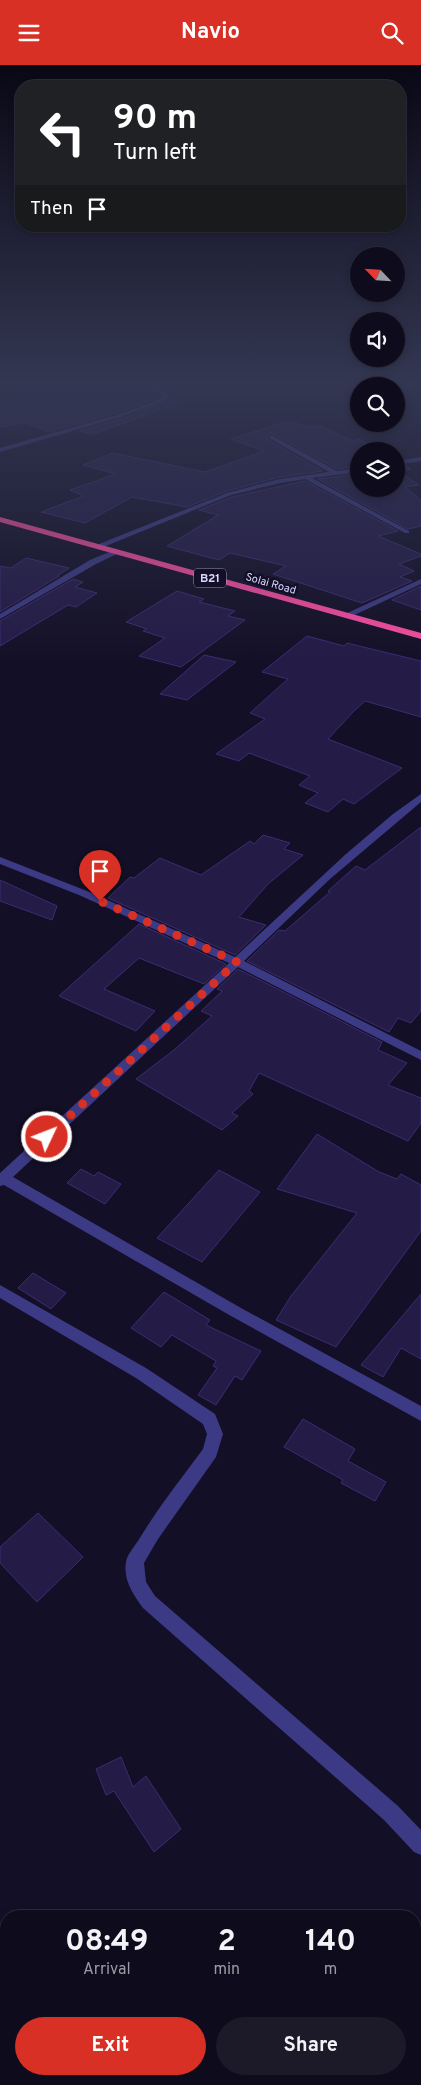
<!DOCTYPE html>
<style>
:root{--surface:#0e0b1c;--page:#1c1929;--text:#f1f3f6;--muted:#9b9ba3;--line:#2e2b3b;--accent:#d93025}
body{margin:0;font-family:Overpass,sans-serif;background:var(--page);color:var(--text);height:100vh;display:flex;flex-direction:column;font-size:19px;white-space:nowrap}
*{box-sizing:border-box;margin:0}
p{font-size:16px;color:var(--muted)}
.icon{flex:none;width:28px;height:28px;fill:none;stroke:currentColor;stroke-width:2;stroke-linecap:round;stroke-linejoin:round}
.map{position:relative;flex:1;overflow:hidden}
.panel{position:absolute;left:0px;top:1845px;width:421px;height:175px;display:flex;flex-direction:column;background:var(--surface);border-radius:20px 20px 0 0;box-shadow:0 2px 8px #0003,0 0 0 1px var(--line)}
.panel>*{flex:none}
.hud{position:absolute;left:15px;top:15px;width:391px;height:152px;border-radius:20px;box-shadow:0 2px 8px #0003,0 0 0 1px var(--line);background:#202124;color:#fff;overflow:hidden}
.needle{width:32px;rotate:295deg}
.controls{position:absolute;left:350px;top:182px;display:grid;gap:10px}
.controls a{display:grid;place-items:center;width:55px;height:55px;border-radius:50%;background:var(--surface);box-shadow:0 2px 8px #0003,0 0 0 1px var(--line);font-size:25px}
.pin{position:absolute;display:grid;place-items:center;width:42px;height:42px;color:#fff;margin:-51px -21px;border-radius:50% 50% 50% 0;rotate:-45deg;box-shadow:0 0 5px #0007}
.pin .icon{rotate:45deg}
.me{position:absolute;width:55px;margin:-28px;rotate:47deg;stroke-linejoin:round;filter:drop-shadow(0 0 4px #0008)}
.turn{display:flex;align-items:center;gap:18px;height:105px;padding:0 15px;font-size:22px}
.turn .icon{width:65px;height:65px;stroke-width:2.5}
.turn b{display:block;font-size:35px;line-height:42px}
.then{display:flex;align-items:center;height:48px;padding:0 15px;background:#0003;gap:10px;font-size:19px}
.eta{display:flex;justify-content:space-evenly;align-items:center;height:85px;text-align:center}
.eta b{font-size:30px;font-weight:700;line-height:35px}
.action{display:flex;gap:10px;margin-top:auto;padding:10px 15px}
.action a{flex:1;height:58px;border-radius:30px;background:var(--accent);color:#fff;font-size:20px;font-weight:700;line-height:58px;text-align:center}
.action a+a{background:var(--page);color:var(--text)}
header{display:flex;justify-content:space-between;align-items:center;height:65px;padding:0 15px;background:var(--accent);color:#fff;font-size:22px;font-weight:700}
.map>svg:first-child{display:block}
</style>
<header><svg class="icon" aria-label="menu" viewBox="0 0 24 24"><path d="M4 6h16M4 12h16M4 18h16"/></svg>Navio<svg class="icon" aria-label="search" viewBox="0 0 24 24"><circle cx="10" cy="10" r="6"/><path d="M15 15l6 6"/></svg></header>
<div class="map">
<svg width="421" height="2020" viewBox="0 0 421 2020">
<rect width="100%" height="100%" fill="#130f26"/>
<g fill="#241b47" stroke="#3b2d73">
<polygon points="34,317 134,317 160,332 119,347 49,367 25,358 0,362 0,323"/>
<polygon points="149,317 199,317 200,326 171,332 163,324"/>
<polygon points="170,334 184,336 94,369 79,366 125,353"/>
<polygon points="288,356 310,362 319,360 353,376 359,374 381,386 359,386 359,401 337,404 271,368 267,372 268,375 323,406 280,412 227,426 187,442 132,432 85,458 41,447 84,431 70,425 116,409 83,400 113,388 205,407 264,386 231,374"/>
<polygon points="406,400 411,404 398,406 419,420 405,422 421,435 421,461 408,464 318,414 359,409 359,424 396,424 396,402"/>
<polygon points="305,416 398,466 378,471 421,489 421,491 399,499 414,506 400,512 412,516 362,538 273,509 286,501 230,488 219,495 167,481 218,450 199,445 232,432"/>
<polygon points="26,493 69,503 57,511 59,511 0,547 0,501 11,503"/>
<polygon points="73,514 83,517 75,522 97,528 76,542 68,540 0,581 0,556"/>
<polygon points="421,521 421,545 392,535"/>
<polygon points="177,526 204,534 199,537 235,546 228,551 245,555 181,602 139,591 165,573 143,566 147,564 126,557"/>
<polygon points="307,571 344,581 347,578 421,596 421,652 365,636 354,646 328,674 402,703 354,739 343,734 328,747 305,738 318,728 299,720 310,711 249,688 239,696 216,689 265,654 250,648 288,614 262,607"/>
<polygon points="204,590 236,597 187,635 160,629"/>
<polygon points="421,762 421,946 411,958 398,953 389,967 247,896 279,865 285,866 330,827 328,826 356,801 365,805"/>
<polygon points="263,770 290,778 284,784 303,790 268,819 239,852 266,860 235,890 108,833 130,812 134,813 160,793 201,810 250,776 254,779"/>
<polygon points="0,815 57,841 52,855 0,836"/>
<polygon points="139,859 226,899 204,919 139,893 104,924 155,946 136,966 59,931"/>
<polygon points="238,904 382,977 378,985 407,998 388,1020 421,1033 421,1058 408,1076 259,1008 249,1026 253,1029 232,1048 238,1051 222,1065 136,1014 174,985 212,951 201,946 222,926 217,924"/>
<polygon points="317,1069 379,1107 397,1114 401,1109 421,1120 421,1166 336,1282 276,1255 291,1231 357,1148 277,1124"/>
<polygon points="81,1104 94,1111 98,1107 121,1119 105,1139 67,1118"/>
<polygon points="219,1105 260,1127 202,1197 157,1173"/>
<polygon points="33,1208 66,1228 51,1244 18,1223"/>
<polygon points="164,1227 210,1255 206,1260 261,1286 242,1315 235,1311 216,1340 198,1330 217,1303 213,1301 216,1296 172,1270 161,1282 131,1263"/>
<polygon points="421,1229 421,1294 401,1283 383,1312 361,1300"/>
<polygon points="303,1354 355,1384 348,1396 386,1417 375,1436 341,1418 343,1415 284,1382"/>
<polygon points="38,1448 83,1492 37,1537 0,1498 0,1482"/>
<polygon points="121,1692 133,1722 146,1711 181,1764 154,1787 114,1726 106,1730 96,1704"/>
</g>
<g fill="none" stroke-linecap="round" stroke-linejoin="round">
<g fill="#3d3a85" fill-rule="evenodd">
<path d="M136,317c11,0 26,6 33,14l-1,3 -44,17 -124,36v-4l120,-34 43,-16 -2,-4z"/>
<polygon points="271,370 337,406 359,403 359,407 312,413 409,466 409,468 405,468 305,414 280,418 231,430 101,483 94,481 227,428 280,414 329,407 269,373"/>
<polygon points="421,392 421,396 396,400 396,396"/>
<polygon points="114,485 121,487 96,499 0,554 0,549 90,495"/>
<polygon points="421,514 421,519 350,552 343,550"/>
<polygon points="421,729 421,737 330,814 244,896 421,986 421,995 238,902 13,1112 241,1243 421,1341 421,1356 231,1251 4,1120 0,1121 0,1108 229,898 79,830 0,799 0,792 87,826 235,892 346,789 393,749"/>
<path d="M0,1220l146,83 69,46 8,20 -7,23 -58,82 -14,24 2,19 9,14 243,210 23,24v25l-7,-3 -30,-32 -241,-212c-10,-14 -20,-28 -17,-46 1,-7 8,-15 12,-21 19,-32 43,-62 65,-92l4,-15 -4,-10 -67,-46 -136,-80z"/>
</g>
<polygon fill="#ff4fa3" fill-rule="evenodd" points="0,452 421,568 421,574 0,457"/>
</g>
<linearGradient id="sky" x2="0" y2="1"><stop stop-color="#0a0815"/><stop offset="0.53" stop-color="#333752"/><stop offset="1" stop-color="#333752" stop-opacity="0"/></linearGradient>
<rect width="421" height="600" fill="url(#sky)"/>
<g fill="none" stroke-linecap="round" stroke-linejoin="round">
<polyline stroke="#d93025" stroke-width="9" stroke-dasharray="0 16.2" points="47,1072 237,897 100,836"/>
</g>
<g text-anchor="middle" stroke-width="5" stroke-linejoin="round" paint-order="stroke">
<g font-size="11" fill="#d9d4ff" stroke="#130f26">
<text transform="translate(271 518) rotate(16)" y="4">Solai Road</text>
</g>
<rect fill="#130f26" stroke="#9e99be" stroke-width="1" x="194" y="503.5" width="32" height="19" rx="4"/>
<g font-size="12" font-weight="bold" fill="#d9d4ff">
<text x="210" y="517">B21</text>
</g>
</g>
</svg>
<div class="controls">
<a><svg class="needle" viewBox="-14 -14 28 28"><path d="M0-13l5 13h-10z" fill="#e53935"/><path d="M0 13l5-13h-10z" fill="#9b9ba3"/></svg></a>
<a><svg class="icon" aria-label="sound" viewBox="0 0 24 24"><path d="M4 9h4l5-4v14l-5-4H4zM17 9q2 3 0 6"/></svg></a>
<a><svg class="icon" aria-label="search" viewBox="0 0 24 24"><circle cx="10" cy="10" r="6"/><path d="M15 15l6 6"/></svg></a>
<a><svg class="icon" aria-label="layers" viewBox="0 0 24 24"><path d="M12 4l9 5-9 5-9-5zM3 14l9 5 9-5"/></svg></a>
</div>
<div class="pin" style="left:100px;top:836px;background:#d93025"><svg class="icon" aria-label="arrive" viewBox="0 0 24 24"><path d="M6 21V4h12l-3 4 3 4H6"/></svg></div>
<svg class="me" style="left:47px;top:1072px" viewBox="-20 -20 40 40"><circle r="17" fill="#d93025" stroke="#fff" stroke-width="3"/><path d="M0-11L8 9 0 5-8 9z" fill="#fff"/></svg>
<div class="hud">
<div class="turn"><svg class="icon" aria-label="left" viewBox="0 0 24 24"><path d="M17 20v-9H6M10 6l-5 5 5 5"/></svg><div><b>90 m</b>Turn left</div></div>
<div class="then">Then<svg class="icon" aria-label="arrive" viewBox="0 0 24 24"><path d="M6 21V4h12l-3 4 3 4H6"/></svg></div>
</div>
<section class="panel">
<div class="eta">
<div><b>08:49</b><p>Arrival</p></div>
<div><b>2</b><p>min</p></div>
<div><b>140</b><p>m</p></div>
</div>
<div class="action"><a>Exit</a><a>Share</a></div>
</section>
</div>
